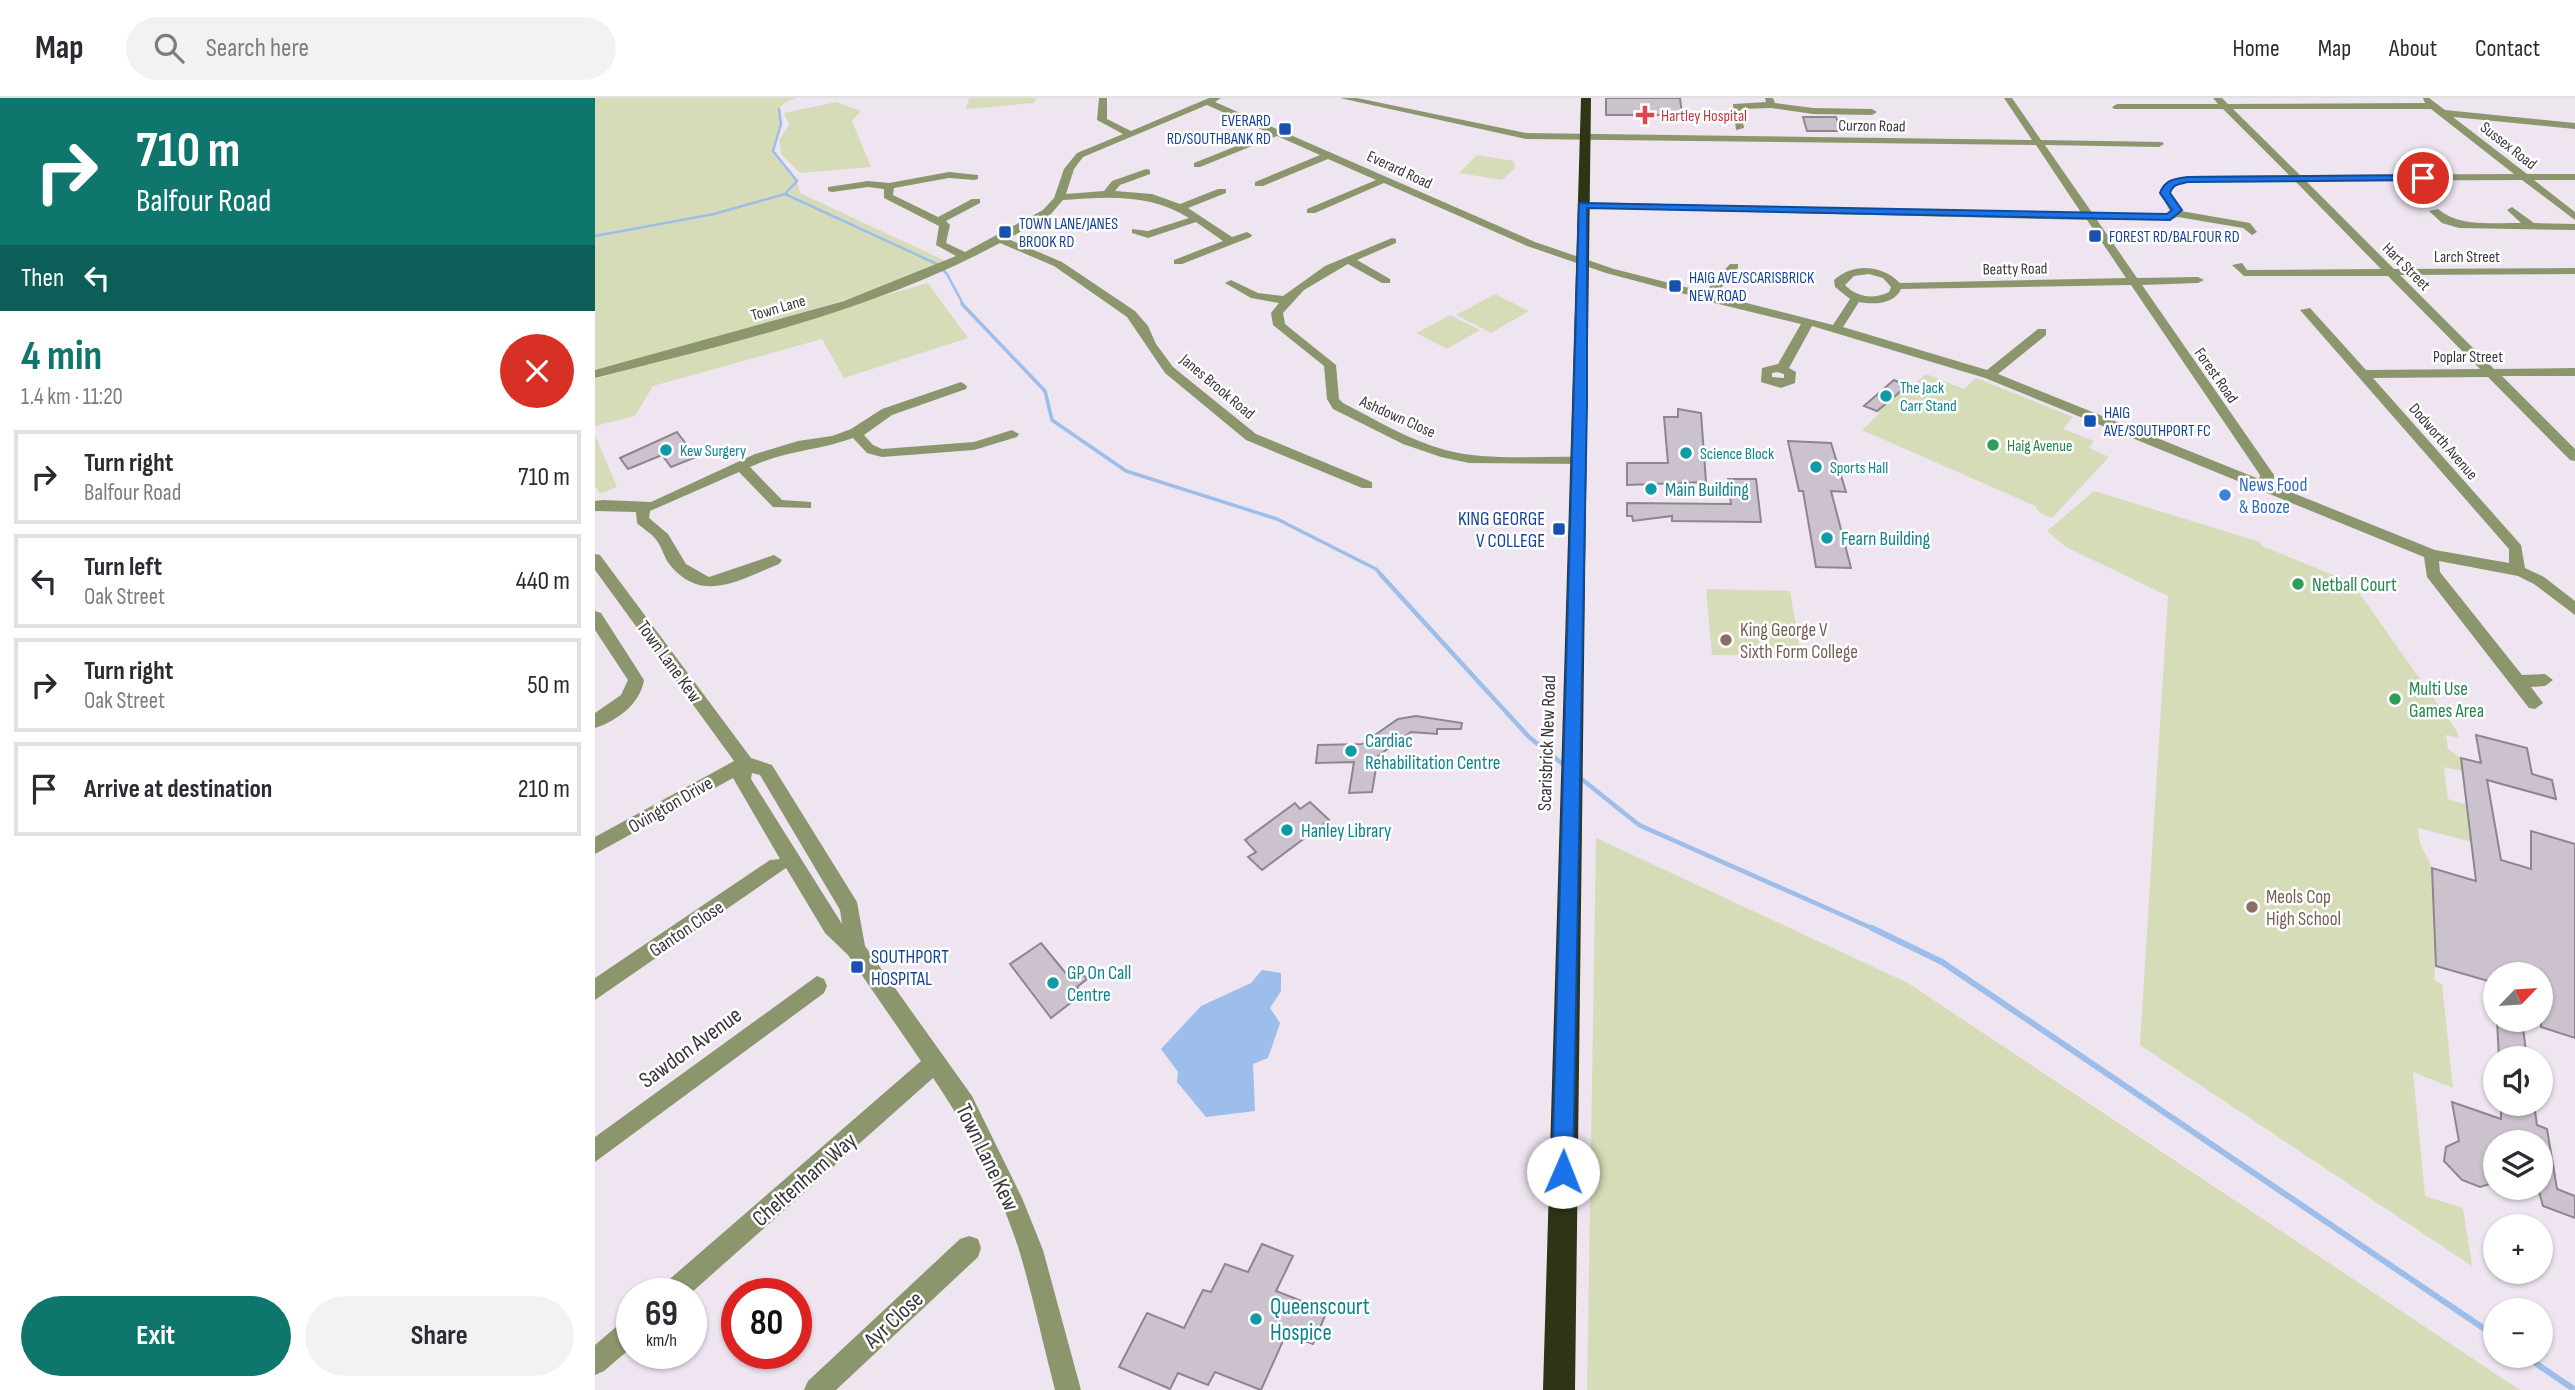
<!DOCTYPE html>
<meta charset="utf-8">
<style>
:root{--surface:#fff;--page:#f2f2f3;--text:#2b2b33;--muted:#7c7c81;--line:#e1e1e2;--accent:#0f766e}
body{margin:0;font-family:"Sofia Sans Condensed",sans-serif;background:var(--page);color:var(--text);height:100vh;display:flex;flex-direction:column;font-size:26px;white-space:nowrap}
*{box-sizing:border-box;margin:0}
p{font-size:23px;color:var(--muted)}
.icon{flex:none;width:38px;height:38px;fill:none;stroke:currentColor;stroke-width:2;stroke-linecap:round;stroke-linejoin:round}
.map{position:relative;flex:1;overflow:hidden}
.drawer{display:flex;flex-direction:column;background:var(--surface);width:595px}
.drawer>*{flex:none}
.hud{background:#0f766e;color:#fff;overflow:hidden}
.needle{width:46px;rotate:65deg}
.fabs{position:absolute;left:1888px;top:864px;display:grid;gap:14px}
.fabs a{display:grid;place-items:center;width:70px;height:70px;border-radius:50%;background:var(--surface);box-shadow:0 2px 5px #0004;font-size:35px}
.speed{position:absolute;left:21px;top:1180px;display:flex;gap:14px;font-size:35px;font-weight:700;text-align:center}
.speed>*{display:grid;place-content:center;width:91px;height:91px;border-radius:50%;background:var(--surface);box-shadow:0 2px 5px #0004;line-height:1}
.speed small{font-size:18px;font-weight:400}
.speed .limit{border:10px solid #d22;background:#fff;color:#111}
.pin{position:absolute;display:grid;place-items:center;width:60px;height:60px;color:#fff;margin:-30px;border:4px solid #fff;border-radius:50%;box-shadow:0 2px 7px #0007}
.me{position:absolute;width:77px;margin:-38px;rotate:1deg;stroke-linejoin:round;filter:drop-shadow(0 0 5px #0008)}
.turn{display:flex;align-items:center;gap:24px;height:147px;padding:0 21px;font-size:32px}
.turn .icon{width:91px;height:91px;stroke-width:2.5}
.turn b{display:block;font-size:49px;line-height:60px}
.then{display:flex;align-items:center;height:66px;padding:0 21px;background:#0003;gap:14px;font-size:26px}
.round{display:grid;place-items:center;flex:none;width:74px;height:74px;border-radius:37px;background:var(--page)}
.headline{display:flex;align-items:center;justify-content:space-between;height:119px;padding:0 21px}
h1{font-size:42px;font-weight:700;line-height:52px;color:var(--accent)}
.primary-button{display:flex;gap:14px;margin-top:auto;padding:14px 21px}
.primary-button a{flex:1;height:80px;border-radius:42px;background:var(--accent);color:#fff;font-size:28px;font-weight:700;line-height:80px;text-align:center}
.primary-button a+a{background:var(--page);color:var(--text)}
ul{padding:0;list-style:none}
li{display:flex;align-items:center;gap:21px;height:94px;margin:0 14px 10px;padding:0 7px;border:4px solid var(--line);border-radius:0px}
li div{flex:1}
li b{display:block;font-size:26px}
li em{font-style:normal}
header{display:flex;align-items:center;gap:42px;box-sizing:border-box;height:98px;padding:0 35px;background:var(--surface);border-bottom:2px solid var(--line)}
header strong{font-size:33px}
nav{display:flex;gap:38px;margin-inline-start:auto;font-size:24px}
.search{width:490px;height:63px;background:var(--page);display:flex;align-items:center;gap:18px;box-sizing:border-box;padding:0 24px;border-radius:38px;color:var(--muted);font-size:26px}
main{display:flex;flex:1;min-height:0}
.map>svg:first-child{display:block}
</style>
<header>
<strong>Map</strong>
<div class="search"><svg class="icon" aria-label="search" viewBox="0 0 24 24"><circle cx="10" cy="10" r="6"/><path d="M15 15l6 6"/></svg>Search here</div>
<nav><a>Home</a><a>Map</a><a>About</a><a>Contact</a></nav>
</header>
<main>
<section class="drawer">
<div class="hud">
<div class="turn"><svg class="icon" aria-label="right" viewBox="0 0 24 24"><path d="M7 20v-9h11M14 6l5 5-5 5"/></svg><div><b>710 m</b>Balfour Road</div></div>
<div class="then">Then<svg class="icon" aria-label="left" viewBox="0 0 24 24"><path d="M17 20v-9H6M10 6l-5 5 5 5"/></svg></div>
</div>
<div class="headline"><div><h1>4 min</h1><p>1.4 km · 11:20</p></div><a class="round" style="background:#d93025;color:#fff"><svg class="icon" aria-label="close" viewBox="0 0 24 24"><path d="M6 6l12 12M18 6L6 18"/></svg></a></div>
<ul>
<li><svg class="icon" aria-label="right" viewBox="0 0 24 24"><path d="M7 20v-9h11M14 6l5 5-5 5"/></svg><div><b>Turn right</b><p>Balfour Road</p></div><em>710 m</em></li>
<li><svg class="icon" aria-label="left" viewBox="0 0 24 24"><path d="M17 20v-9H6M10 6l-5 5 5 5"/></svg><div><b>Turn left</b><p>Oak Street</p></div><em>440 m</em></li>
<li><svg class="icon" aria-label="right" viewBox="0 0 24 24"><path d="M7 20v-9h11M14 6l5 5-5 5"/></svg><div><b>Turn right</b><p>Oak Street</p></div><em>50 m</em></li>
<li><svg class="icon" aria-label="arrive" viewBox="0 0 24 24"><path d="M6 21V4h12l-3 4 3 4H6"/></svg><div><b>Arrive at destination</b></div><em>210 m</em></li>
</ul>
<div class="primary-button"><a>Exit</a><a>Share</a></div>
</section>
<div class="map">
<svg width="1980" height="1292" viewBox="0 0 1980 1292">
<rect width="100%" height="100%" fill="#eee5f1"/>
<g fill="#d7dcb8">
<polygon points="0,0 201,0 189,5 184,11 186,26 178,53 202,83 205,95 355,165 321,181 0,275"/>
<polygon points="374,0 441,0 439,5 371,11"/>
<polygon points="241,4 266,13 257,23 276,69 205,75 186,56 184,42 194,27 189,15"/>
<polygon points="882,57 919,63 920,70 907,82 864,75"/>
<polygon points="333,185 373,240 249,280 227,241 58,288 40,318 0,328 0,281"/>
<polygon points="900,196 934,213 896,235 861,217"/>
<polygon points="855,217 885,232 852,251 821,235"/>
<polygon points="1331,276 1369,291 1381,280 1478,319 1468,331 1499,343 1494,350 1514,359 1457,420 1445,415 1440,408 1267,332 1285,315 1269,308 1299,282 1316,289"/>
<polygon points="0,337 22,389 5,396 0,388"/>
<path d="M1499,393l166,51 2,4 81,33 14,11 100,141 2,7 -13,-3 2,14 13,9 1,13 -18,-4 4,32 19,6 5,37 -54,-14c1,22 9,24 14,41 5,22 5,88 2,111l8,4 11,104 -40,-16 12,124 38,12 9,58 -332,-221 28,-449 -102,-49 -19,-16z"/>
<polygon points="1111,491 1195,493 1206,558 1117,557"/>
<polygon points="1001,740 1313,885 1925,1292 992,1292"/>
</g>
<polygon fill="#9dbeea" points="667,872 686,875 686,893 675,910 685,925 673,960 658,966 660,1013 611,1019 582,984 583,974 566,951 606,908 656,885"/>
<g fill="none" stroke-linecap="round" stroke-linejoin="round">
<g stroke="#9dbeea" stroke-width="2.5">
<polyline points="190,96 342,166 352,176 369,208"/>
<polyline points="0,138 119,116 190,96 202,83 178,53 186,26 184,11"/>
</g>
<polyline stroke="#9dbeea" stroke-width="3.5" points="367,206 450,293 457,322 531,373 682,421 781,471 788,479"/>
<g stroke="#9dbeea" stroke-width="4.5">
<polyline points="786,477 934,639 969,667"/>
<polyline points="984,679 1044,727 1281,832"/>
</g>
<g stroke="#9dbeea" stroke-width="6">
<polyline points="1277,830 1347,864 1900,1238"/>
<polyline points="1930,1258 1980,1292"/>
</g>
</g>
<g fill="#cbc2ce" stroke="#8d8590" stroke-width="2">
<polygon points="1011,0 1085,0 1087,17 1011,17"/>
<polygon points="1208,19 1241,19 1246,33 1212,33"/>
<polygon points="1299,282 1312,288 1282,313 1269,308"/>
<polygon points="1083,311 1106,315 1111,384 1032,387 1032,365 1073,365 1069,319 1083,319"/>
<polygon points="82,334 101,359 76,369 67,357 33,371 25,360"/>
<polygon points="1193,343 1236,345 1251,394 1236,393 1256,470 1221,469 1208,393 1204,393"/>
<polygon points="1133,381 1161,381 1166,424 1077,423 1077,418 1038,423 1037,418 1032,418 1032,405 1136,406"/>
<polygon points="821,618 867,625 866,631 842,631 842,636 816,634 783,658 777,694 754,695 759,664 721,665 723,647 767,646 803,621"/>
<polygon points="1881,637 1932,650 1937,676 1957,682 1961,701 1892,682 1906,762 1936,771 1936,733 1980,746 1980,940 1946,929 1946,877 1900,877 1900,885 1841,868 1837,770 1881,783 1866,660 1886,665"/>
<polygon points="715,704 734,722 667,772 653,759 661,754 650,742 700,705 705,711"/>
<polygon points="446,845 473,878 483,870 492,881 482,889 487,896 456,920 415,866"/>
<polygon points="1902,922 1927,922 1932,961 1904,961"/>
<polygon points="1857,1004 1906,1021 1906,1006 1939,1006 1942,1027 1952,1031 1962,1091 1980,1098 1980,1120 1948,1108 1943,1090 1946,1090 1946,1045 1900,1045 1898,1085 1885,1089 1867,1082 1849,1063 1851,1049 1864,1043"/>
<polygon points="667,1146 698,1158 681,1193 732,1213 718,1246 691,1236 666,1292 620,1274 613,1287 583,1275 575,1291 524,1269 552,1215 589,1230 608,1192 616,1194 630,1166 653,1174"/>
</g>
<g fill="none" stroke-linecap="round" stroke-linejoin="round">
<g fill="#8c966d" fill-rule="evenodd">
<path d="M504,0h8v21l24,12 78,-33h12l-6,4 320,140 79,27 91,23 25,-28h8v4l-23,27 118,30 17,-26 -15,-12 -1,-7c19,-18 49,-15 66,3l226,-5 -39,-58 -505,-12 -5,-3 5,-3 500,12 -46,-69 -510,-6 -186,-41h17l169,35 506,7 -28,-42h8l29,42 121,2 2,2 -5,3 -114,-2 48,69h75l3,-1 -11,-20 8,-12 20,-5 101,-1 -66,-66h-109l-2,-2 5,-3h101l-5,-6h9l6,6 197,-1 -2,-5h6l16,12 130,13v6l-122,-12 74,57h48v6h-41l41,32v8l-53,-40 -216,1 88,88 181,-1v6l-175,1 94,94 81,-1v8h-73l73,73v12l-5,-1 -82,-83 -115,1 148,167 4,23 19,9 31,24v14l-41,-31 -16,-8 -79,-15 1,11 82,103 23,-1 8,6 -8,6 -14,1 12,16 -8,6 -6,-1 -102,-131 -3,-20 -439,-179 -153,-46 -20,-6 -23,42 7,4 -1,11 -14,5 -20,-6 1,-14 16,-4 23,-40 -99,-24 -2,-2 -94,-25 -79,-27 -143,-63 -69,30h-8v-4l69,-29 -48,-21 -65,27h-8v-4l65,-27 -43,-19 -77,31h-6v-4l75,-30 -62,-28 -124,52 -9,12 -8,25 38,-3 8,-10 34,-12 4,1v4l-30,11 -5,6 37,3 28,10 38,-15h8v4l-38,15 44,29 15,-5 5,3 -1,2 -69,27h-8v-4l49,-19 -27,-19 -48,16 -16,-5v-4l16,2 41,-13c-40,-25 -82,-21 -126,-18l-12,14 -43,25 54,23 73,49 13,15 8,18 17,23 83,67 116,48v6h-10l-116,-48 -81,-67 -38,-56 -73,-51 -54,-23c-124,67 -268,100 -405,135v-8l249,-69 112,-45 -20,-11 3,-19 -55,-28v-9l-16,-2 -36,5 -4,-1v-4l40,-6 21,2 60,-11 29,3v4l-4,1 -25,-2 -55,10 -1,7 45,22 34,-18h8v4l-34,18 4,4 -4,18 19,9 78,-42 11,-12 10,-29 13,-16 46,-19 -26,-14zM1638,11h198l83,65 -214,1zM1700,83l86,88 -134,1 -5,-7 -10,2 12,11h144l92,93 -114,1 -56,-62 -10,2 209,239v14l-74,-13 -162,-65 1,-10 -132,-190 56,-2 6,-3 -6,-3 -61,1 -40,-58h73l8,-3 65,11 9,7 5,-3 -7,-9 -69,-12 -11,-18 6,-8 12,-3zM1274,176l14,4 8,9 -2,5c-16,8 -32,5 -44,-7l9,-9zM1536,187l129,190 -1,4 -261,-105 48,-39v-6h-8l-51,41 -144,-43 16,-25c14,3 36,2 42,-13zM1182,274l7,2v4l-12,-1v-4z"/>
<polygon points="1170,0 1178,0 1180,5 1218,10 1277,11 1282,14 1277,17 1218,16 1176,10 1146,11 1149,30 1141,32 1138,6 1171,4"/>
<path d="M1917,109l22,16 41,1v6l-116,-2 -17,-5 -13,-12 9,-2c23,19 54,13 83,14l-14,-13z"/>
<path d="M797,140l4,1v4l-39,17 33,19v4h-8l-34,-19 -44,26 -21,23 2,11 51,41 3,34 4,4c33,17 66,37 102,47 42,11 91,6 134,7l7,4 -2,3 -115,-1 -28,-6 -38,-13 -70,-35 -6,-10 -3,-33 -51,-41 -2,-12 8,-10 -28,-5 -26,-15 6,-3 27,13 25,3 42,-30z"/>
<path d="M366,284l6,4 -1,3 -74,26 -28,20 9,10 9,4 92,-7 38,-12 7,4 -2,3 -43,13 -92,7 -15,-4 -14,-15c-35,13 -67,12 -103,29l32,33 29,2v6l-38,-1 -34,-35 -89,39 -1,7 19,16 18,30 23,13 65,-22 8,5 -3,4c-38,15 -76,41 -109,1 -6,-7 -7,-16 -13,-24 -4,-7 -14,-12 -20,-18l-1,-11 -41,-1v-10l8,-1 48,2 104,-48 43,-13 34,-5 19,-7 31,-20z"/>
<path d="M0,456l5,1 151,203 21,7 85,137 8,44 107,150 50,102 21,52 38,140h-26c-12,-46 -22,-94 -36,-140 -19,-60 -51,-121 -86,-172l-242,215h-30l3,-9 257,-223 -73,-106 -23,-22 -39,-65 -191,132v-22l175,-118 10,-1 -47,-81 -138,76v-17l139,-76 -139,-191zM157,675l8,2 80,135 2,14 -91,-145z"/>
<path d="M0,513l6,2 43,67c-4,24 -27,41 -49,48v-15l26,-18 7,-15 -33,-50z"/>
<polygon points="222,878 229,881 232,888 229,895 0,1064 0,1039"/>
<polygon points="374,1138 383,1141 386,1150 383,1159 241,1292 209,1292 213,1283 365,1141"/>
<polygon points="37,1219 37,1249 9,1273 0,1277 0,1247 28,1223"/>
</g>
<polygon fill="#2e3514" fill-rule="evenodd" points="986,0 996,0 980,1292 948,1292"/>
</g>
<path fill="#1a73e8" stroke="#114b97" stroke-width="2" d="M1828,77l4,5 -239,2c-9,2 -15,2 -18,11l12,17 -12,10 -583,-12v194l-14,770 -3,7 -7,3 -8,-3 -3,-7 27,-969 588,11 5,-4 -12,-17c5,-14 15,-14 28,-16z"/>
<path fill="#e0444e" stroke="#fff" stroke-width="2.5" d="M1046.5 6.5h7v7h7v7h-7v7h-7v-7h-7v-7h7z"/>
<g fill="#1a4fb4" stroke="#fff" stroke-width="2.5">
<rect x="683" y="24" width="14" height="14" rx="3.5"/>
<rect x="403" y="127" width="14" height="14" rx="3.5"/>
<rect x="1493" y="131" width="14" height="14" rx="3.5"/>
<rect x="1073" y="181" width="14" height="14" rx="3.5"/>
<rect x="1488" y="316" width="14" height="14" rx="3.5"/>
<rect x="957" y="424" width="14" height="14" rx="3.5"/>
<rect x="255" y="862" width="14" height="14" rx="3.5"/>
</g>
<g fill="#0f9aa8" stroke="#fff" stroke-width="2.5">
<circle cx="1291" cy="298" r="7"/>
<circle cx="71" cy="352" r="7"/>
<circle cx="1091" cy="355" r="7"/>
<circle cx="1221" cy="369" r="7"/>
<circle cx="1056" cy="391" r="7"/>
<circle cx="1232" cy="440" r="7"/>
<circle cx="756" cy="653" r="7"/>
<circle cx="692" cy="732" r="7"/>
<circle cx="458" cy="885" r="7"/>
<circle cx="661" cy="1221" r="7"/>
</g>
<g fill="#2e9e5b" stroke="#fff" stroke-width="2.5">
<circle cx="1398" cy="347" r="7"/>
<circle cx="1703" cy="486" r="7"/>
<circle cx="1800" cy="601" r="7"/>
</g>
<circle fill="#3f7fe0" stroke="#fff" stroke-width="2.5" cx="1630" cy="397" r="7"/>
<g fill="#8d6e63" stroke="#fff" stroke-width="2.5">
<circle cx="1131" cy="542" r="7"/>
<circle cx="1657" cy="809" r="7"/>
</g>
<g text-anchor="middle" stroke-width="5" stroke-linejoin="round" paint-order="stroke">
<g font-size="16" fill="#be3a42" stroke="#fff" text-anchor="start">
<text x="1066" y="23">Hartley Hospital</text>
</g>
<g font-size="16" fill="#164399" stroke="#fff" text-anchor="start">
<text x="676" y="28" text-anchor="end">EVERARD<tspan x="676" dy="18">RD/SOUTHBANK RD</tspan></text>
<text x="424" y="131">TOWN LANE/JANES<tspan x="424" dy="18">BROOK RD</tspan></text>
<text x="1514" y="144">FOREST RD/BALFOUR RD</text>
<text x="1094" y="185">HAIG AVE/SCARISBRICK<tspan x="1094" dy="18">NEW ROAD</tspan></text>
<text x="1509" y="320">HAIG<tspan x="1509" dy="18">AVE/SOUTHPORT FC</tspan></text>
</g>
<g font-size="16" fill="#3a363b" stroke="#fff">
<text transform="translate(1277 27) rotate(1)" y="6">Curzon Road</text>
<text transform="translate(1914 47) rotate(38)" y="6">Sussex Road</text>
<text transform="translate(805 71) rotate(25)" y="6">Everard Road</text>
<text x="1872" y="164">Larch Street</text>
<text transform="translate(1812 168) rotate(45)" y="6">Hart Street</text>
<text transform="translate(1420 170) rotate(-1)" y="6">Beatty Road</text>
<text transform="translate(183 209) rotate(-16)" y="6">Town Lane</text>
<text x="1873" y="264">Poplar Street</text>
<text transform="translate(1622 277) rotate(55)" y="6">Forest Road</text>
<text transform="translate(623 288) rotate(40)" y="6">Janes Brook Road</text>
<text transform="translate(803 318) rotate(24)" y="6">Ashdown Close</text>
<text transform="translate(1849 343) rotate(49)" y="6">Dodworth Avenue</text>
</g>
<g font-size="16" fill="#0d838f" stroke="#fff" text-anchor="start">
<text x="1305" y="295">The Jack<tspan x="1305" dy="18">Carr Stand</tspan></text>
<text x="85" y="358">Kew Surgery</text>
<text x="1105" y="361">Science Block</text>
<text x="1235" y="375">Sports Hall</text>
</g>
<g font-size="16" fill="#27864d" stroke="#fff" text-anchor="start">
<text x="1412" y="353">Haig Avenue</text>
</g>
<g font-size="19" fill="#366cbe" stroke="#fff" text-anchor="start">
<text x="1644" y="393">News Food<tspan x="1644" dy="22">&amp; Booze</tspan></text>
</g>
<g font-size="19" fill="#0d838f" stroke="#fff" text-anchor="start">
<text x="1070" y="398">Main Building</text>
<text x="1246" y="447">Fearn Building</text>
<text x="770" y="649">Cardiac<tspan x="770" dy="22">Rehabilitation Centre</tspan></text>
<text x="706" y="739">Hanley Library</text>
<text x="472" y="881">GP On Call<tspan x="472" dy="22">Centre</tspan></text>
</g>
<g font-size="19" fill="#164399" stroke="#fff" text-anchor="end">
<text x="950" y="427">KING GEORGE<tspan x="950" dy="22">V COLLEGE</tspan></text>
<text x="276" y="865" text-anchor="start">SOUTHPORT<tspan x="276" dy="22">HOSPITAL</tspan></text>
</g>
<g font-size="19" fill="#27864d" stroke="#fff" text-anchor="start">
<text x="1717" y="493">Netball Court</text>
<text x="1814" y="597">Multi Use<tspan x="1814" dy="22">Games Area</tspan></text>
</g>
<g font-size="19" fill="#785e54" stroke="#fff" text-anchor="start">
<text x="1145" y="538">King George V<tspan x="1145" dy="22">Sixth Form College</tspan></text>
<text x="1671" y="805">Meols Cop<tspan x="1671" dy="22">High School</tspan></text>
</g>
<g font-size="19" fill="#3a363b" stroke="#fff">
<text transform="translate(75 563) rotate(54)" y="7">Town Lane Kew</text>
<text transform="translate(951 645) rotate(-88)" y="7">Scarisbrick New Road</text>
<text transform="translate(75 706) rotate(-30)" y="7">Ovington Drive</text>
<text transform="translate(91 830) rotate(-34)" y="7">Ganton Close</text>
</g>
<g font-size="23" fill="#3a363b" stroke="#fff">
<text transform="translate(95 949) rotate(-36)" y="8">Sawdon Avenue</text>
<text transform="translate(393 1059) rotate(64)" y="8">Town Lane Kew</text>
<text transform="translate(209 1081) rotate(-41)" y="8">Cheltenham Way</text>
<text transform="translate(298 1221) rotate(-43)" y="8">Ayr Close</text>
</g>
<g font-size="23" fill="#0d838f" stroke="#fff" text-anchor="start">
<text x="675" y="1216">Queenscourt<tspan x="675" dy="26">Hospice</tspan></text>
</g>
</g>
</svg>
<div class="fabs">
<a><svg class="needle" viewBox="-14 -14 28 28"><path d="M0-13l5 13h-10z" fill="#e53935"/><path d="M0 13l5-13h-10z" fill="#7c7c81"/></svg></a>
<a><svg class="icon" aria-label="sound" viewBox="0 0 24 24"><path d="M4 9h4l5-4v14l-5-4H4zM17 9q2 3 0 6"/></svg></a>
<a><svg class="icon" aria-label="layers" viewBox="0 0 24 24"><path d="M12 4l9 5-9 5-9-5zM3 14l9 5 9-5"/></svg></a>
<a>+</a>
<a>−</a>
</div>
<div class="speed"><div>69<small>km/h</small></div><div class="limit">80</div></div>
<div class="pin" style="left:1828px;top:80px;background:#d93025"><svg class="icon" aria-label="arrive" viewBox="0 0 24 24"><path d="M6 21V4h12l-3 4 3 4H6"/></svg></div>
<svg class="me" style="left:968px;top:1074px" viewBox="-20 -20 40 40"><circle r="19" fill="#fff"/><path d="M0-13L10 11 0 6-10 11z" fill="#1a73e8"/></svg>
</div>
</main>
